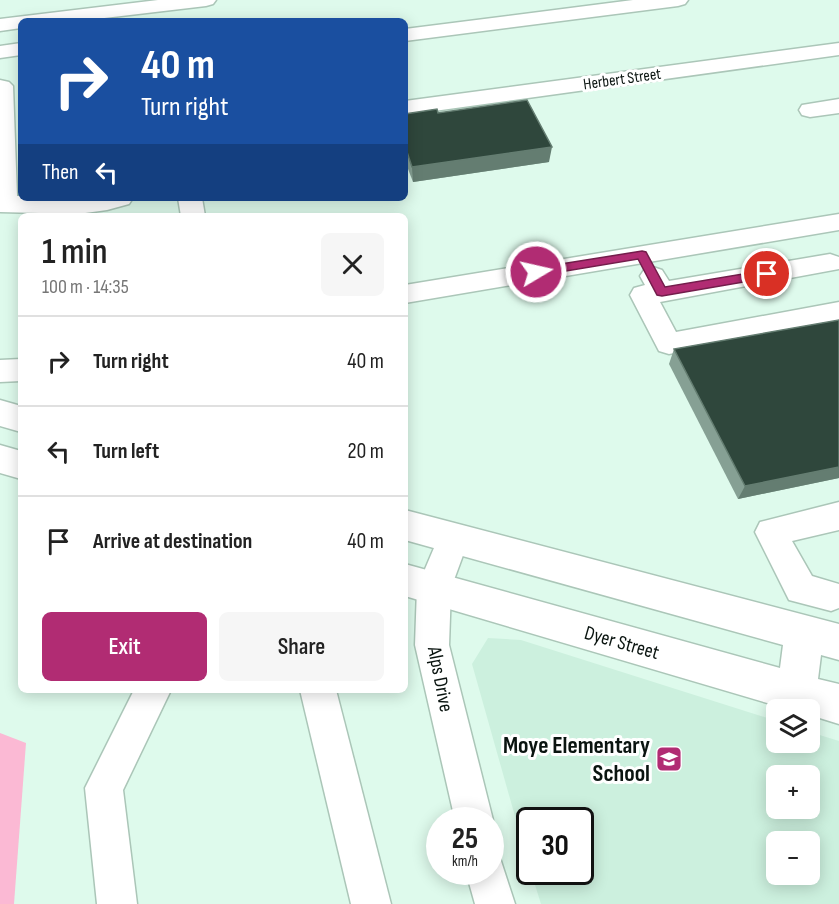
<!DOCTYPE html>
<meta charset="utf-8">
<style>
:root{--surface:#fff;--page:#f6f6f6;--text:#222;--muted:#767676;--line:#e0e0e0;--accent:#b12c73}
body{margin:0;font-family:"Sofia Sans Condensed",sans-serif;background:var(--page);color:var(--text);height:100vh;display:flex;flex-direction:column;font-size:22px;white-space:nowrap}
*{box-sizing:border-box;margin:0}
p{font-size:20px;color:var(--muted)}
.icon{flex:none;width:33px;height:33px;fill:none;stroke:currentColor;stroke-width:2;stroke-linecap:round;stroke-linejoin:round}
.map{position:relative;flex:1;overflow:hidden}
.details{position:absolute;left:18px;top:213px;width:390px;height:480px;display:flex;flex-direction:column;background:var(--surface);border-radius:9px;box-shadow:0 3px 15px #0003}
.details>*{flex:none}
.top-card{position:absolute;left:18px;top:18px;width:390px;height:183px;border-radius:9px;box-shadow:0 3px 15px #0003;background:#1a4fa0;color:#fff;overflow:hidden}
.tools{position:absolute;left:766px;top:699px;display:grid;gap:12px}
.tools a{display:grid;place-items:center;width:54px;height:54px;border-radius:9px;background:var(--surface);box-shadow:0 3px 15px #0003;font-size:30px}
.speed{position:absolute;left:426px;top:807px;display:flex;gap:12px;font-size:30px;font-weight:700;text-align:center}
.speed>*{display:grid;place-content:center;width:78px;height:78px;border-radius:50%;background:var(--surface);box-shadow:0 3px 15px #0003;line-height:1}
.speed small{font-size:15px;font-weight:400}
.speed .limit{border:3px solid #111;border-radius:9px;background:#fff;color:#111}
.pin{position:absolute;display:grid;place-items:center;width:51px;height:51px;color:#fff;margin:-26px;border:3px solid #fff;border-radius:50%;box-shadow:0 2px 6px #0007}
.me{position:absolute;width:66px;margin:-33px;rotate:81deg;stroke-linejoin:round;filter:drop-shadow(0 0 4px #0008)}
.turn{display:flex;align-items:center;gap:21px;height:126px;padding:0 24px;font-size:27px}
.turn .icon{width:78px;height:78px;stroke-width:2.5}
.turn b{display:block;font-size:42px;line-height:51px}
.then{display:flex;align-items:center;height:57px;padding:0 24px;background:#0003;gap:12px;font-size:22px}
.round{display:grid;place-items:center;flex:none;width:63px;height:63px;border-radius:9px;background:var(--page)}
.headline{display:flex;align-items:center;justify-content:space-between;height:102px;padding:0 24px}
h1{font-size:36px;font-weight:600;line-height:45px}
.cta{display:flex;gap:12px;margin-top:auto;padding:12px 24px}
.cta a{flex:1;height:69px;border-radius:9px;background:var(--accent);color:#fff;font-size:24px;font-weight:600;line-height:69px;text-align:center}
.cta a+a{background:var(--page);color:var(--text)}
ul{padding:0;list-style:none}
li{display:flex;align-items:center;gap:18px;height:90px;padding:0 24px;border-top:2px solid var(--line)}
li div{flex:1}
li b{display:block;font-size:22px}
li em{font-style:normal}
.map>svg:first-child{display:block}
</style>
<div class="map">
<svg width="839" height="904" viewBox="0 0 839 904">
<rect width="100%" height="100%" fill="#defaec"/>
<path fill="#ccf0de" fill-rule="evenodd" d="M488,638l33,2 256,81v21h33v-10l29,9v163h-298l-10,-32h49v-52h-50l-1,46 -57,-202zM777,776h33v32h-33zM777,842h33v32h-33z"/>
<polygon fill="#fbb9d4" points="0,733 26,743 14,904 0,904"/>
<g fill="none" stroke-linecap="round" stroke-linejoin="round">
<defs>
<g id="minor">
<polygon points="158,0 216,0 213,4 206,6 79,21 21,21 21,28 0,31 0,19"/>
<polygon points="633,0 688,0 685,4 678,6 405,41 405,29"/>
<polygon points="21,43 21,55 0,58 0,46"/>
<polygon points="839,43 839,55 405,115 405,101"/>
<polygon points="0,80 9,82 13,86 17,196 21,196 21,198 133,198 129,204 107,210 78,214 0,212"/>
<polygon points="839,99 839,113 810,117 802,115 799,110 802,105"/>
<polygon points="178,198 202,198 205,216 181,216"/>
<polygon points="839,214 839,230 405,303 405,285"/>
<polygon points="830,254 839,257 839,269 660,302 676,332 839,302 839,322 669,354 659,351 630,295 634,288 645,285 640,276 644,270 653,267 662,270 669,281"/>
<polygon points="21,359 21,381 0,382 0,360"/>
<polygon points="839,502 839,530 792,541 812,576 839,584 839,608 831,611 789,600 755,532 760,522"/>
<polygon points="453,525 464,529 469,539 451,588 449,645 493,820 490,827 490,820 455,820 415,645 417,588 442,529"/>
<polygon points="134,690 171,690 123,790 137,904 97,904 85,788"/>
<polygon points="300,690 336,690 391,904 351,904"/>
<polygon points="490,854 500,858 515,904 475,904 466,872 490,872"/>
</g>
<g id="major">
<polygon points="0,400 21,406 21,432 0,426"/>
<polygon points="0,445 21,451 21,479 0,473"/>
<polygon points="405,510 839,624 839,660 821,655 818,679 839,684 839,724 810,715 810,710 791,710 405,596 405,564 780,668 783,645 405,540"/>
</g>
</defs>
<use href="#minor" stroke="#abc6b8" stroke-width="3"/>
<use href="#major" stroke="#abc6b8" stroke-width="3"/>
<use href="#minor" fill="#fff" fill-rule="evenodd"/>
<use href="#major" fill="#fff" fill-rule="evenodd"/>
</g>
<g fill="#86a094">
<polygon points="438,113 549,162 413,182 405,161 405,114"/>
<polygon points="839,320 839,478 738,499 669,364 674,349"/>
</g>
<g fill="#647d71">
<polygon points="552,147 549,162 413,182 412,167"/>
<polygon points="839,467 839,478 738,499 745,486"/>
</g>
<g fill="#2f473c" stroke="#647d71" stroke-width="1.5">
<polygon points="527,100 552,147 412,167 405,146 405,114 437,109 438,113"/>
<polygon points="839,320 839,467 745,486 674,349"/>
</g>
<polygon fill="#b12c73" stroke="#731d4b" stroke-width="1.5" points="642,251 646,252 665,287 767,270 773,274 767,278 662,296 657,295 638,259 536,276 530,272 536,268"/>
<defs>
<symbol id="school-square" viewBox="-11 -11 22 22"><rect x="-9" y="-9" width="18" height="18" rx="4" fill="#b12c73" stroke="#fff"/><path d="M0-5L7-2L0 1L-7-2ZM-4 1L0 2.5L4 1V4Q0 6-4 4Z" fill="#fff"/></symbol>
</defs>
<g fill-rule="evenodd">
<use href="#school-square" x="654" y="744" width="30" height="30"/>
</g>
<g text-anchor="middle" stroke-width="6" stroke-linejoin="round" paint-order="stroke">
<g font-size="16" fill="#0a1410" stroke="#fff">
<text transform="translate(622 78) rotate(-8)" y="6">Herbert Street</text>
</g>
<g font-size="20" fill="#0a1410" stroke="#fff">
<text transform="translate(622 642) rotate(16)" y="7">Dyer Street</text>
<text transform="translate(441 679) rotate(79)" y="7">Alps Drive</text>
</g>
<g font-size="24" font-weight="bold" fill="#0a1410" stroke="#fff" text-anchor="end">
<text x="650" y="753">Moye Elementary<tspan x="650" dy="28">School</tspan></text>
</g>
</g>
</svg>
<div class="tools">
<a><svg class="icon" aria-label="layers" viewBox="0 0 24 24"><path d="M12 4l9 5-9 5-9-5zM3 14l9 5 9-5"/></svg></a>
<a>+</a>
<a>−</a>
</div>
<div class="speed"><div>25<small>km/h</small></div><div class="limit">30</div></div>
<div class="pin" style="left:767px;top:274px;background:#d93025"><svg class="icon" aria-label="arrive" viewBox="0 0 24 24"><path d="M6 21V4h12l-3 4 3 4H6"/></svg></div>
<svg class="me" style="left:536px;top:272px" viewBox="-20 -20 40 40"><circle r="17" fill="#b12c73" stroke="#fff" stroke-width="3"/><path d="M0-11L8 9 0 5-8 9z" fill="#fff"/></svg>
<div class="top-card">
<div class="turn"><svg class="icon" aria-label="right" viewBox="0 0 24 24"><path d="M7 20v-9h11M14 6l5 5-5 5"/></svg><div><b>40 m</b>Turn right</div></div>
<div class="then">Then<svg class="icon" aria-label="left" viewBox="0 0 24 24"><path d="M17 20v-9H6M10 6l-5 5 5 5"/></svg></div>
</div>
<section class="details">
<div class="headline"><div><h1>1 min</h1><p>100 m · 14:35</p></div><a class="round"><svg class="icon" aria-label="close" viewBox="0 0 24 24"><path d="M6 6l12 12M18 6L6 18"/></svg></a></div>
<ul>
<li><svg class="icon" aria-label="right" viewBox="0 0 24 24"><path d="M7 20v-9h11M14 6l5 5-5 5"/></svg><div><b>Turn right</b></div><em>40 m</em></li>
<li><svg class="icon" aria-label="left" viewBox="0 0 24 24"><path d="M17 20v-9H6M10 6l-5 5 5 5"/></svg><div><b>Turn left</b></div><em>20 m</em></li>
<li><svg class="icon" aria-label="arrive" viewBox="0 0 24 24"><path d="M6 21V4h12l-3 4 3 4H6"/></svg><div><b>Arrive at destination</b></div><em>40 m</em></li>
</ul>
<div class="cta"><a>Exit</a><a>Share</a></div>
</section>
</div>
